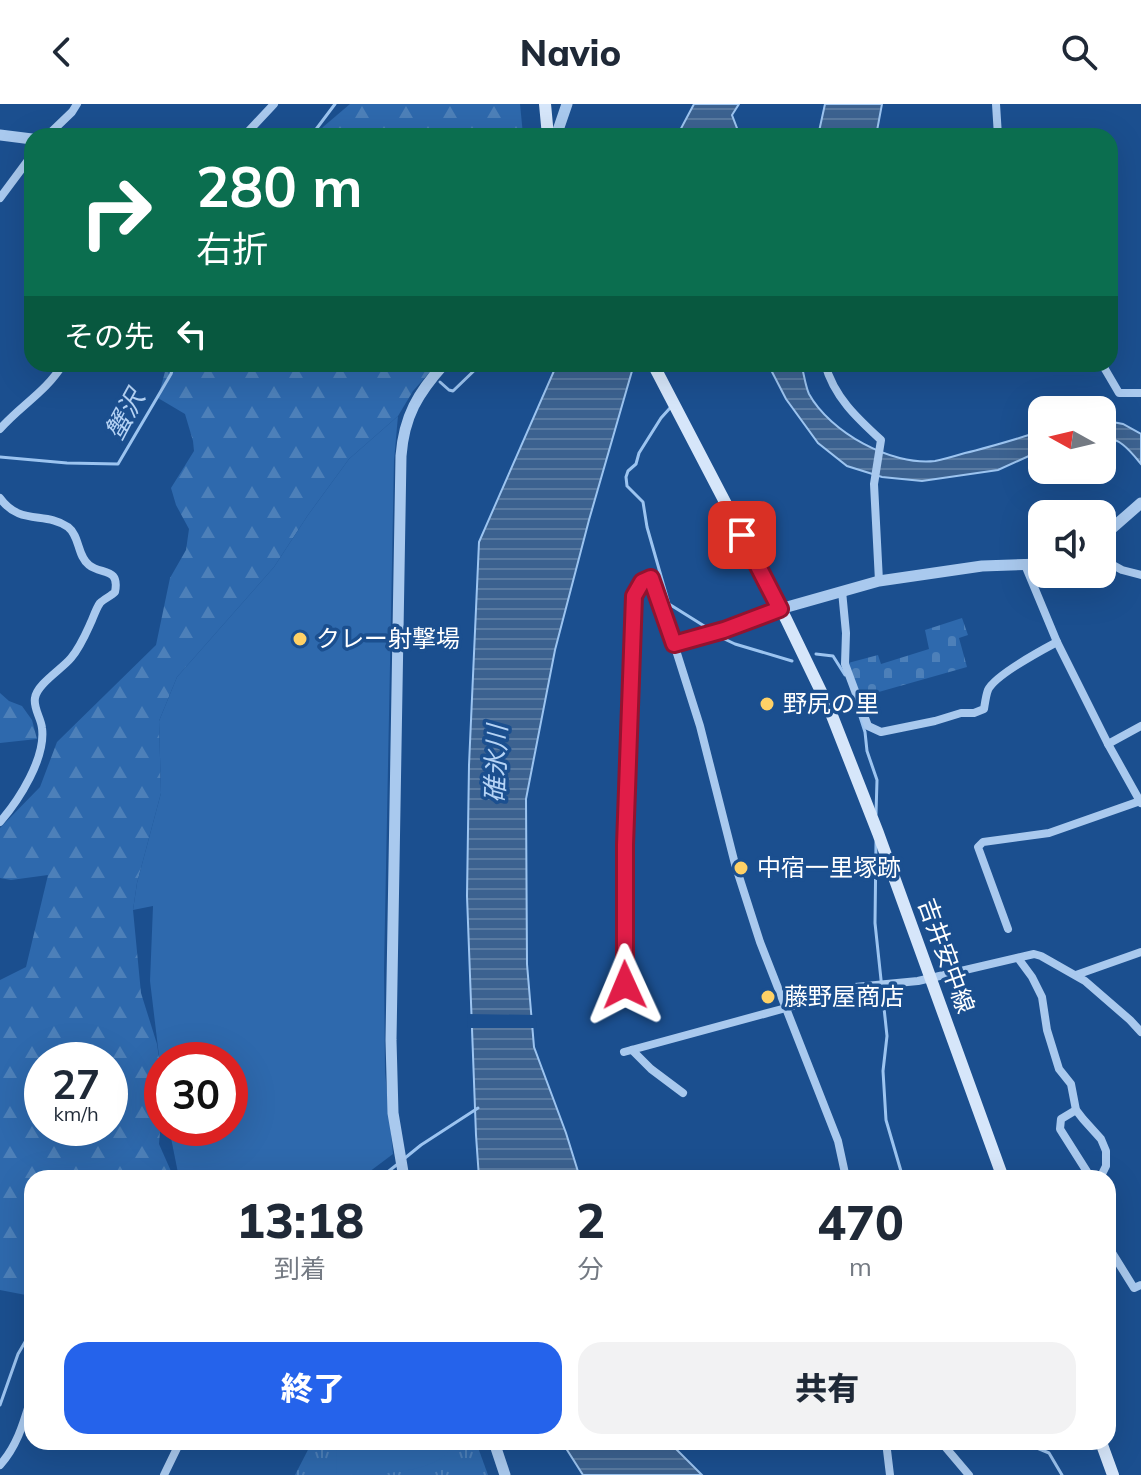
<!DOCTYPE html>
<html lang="ja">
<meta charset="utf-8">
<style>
:root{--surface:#fff;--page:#f2f2f3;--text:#1f2937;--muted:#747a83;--accent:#2563eb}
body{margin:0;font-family:Mulish,"Noto Sans JP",sans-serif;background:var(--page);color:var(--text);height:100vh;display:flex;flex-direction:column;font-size:30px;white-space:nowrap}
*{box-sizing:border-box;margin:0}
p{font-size:26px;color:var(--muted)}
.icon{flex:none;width:44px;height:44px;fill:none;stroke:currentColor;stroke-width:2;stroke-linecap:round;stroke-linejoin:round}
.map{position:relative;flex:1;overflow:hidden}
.side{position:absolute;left:24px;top:1066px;width:1092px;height:280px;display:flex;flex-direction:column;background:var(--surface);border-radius:24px;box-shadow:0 8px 32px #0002}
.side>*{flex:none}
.banner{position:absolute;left:24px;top:24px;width:1094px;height:244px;border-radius:24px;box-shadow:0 8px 32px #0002;background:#0b6e4f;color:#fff;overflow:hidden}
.needle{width:52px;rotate:278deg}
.fabs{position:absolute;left:1028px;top:292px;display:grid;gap:16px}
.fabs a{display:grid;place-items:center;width:88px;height:88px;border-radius:16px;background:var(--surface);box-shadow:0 8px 32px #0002;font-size:40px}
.speed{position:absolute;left:24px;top:938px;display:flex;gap:16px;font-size:40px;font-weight:700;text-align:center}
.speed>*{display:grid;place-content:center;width:104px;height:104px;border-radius:50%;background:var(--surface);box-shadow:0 8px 32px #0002;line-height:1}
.speed small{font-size:20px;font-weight:400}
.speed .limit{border:12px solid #d22;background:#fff;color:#111}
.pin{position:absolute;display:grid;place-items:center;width:68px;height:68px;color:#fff;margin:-34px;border-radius:16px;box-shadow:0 4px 12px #0006}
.me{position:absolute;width:88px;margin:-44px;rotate:359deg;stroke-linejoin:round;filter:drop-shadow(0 0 6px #0008)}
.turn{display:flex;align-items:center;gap:28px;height:168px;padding:0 40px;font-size:36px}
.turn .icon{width:104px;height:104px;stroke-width:2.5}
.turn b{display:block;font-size:56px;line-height:68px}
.then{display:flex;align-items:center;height:76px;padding:0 40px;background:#0003;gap:16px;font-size:30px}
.eta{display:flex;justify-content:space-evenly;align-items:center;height:136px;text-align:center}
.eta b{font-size:48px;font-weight:800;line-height:56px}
.primary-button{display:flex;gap:16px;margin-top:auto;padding:16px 40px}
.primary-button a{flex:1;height:92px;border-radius:24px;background:var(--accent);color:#fff;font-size:32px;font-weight:800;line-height:92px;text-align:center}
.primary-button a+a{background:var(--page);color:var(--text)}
header{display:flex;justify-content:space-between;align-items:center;height:104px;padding:0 40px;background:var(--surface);font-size:36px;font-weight:800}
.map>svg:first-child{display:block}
</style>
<header><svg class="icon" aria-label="back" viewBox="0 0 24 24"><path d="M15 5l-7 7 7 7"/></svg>Navio<svg class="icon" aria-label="search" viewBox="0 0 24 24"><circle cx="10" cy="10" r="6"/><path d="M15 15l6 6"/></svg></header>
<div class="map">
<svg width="1141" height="1371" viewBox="0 0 1141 1371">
<defs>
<pattern id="grass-tufts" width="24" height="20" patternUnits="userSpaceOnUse" patternTransform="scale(2)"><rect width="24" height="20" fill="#2e69ad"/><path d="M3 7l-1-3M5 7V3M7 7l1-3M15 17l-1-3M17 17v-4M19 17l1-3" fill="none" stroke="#4d80b9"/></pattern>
<pattern id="forest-firs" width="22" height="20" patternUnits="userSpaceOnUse" patternTransform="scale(2)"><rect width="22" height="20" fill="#2e69ad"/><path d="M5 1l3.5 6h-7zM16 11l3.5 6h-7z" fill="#4d80b9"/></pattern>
<pattern id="cemetery-stones" width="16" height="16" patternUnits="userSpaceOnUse" patternTransform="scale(2)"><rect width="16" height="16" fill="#2e69ad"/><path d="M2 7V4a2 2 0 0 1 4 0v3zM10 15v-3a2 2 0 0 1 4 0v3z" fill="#4d80b9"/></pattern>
<pattern id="water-rules" width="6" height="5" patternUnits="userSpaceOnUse" patternTransform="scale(2)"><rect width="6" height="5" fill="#3c6290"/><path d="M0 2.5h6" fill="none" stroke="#597aa1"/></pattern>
</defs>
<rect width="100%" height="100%" fill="#1b4f8f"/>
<polygon fill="url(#grass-tufts)" points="312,1338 476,1338 488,1371 295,1371"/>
<g fill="url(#forest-firs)" fill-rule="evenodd">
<polygon points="350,0 520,0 523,31 316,32 323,23"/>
<path d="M167,260h270l-24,27 -15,25 -49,43 -41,56 -34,52 -97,110 -18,44 2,72 -24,90 -4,27 8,83 16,51 5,35v28l-3,37 15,34h-142l-1,118 -31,-6v-310l26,-13 22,-92 -37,5 -11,-2v-50l40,-41 17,-45 99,-97 14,-67 16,-28 3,-21 -13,-24 -5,-17 23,-37 -1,-10 -8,-27 -27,-16zM42,956h68v68h-68z"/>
<polygon points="0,589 9,597 22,602 32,616 37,635 0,639"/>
</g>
<polygon fill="url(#cemetery-stones)" points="962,514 968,531 959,534 967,563 861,593 848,559 878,551 881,560 929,545 925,526"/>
<g fill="#2e69ad">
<polygon points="398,312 394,357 384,866 385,968 393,1050 361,1074 179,1074 169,1024 230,1024 230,956 162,956 162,977 150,877 153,802 133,806 137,779 161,689 159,617 177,573 274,463 308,411 349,355"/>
<path d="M337,1338h115c-4,33 -86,33 -116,33z"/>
</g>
<g fill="url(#water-rules)" stroke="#9cc4f0" stroke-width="2">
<polygon points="694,0 739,0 732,11 740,32 677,32"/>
<polygon points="825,0 882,0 876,32 818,32"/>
<polygon points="557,260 634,260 589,416 555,546 526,695 527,860 534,943 566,1029 580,1074 479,1074 476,1031 467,792 469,661 479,438"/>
<path d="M765,260h36c3,9 4,21 8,30 21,38 82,72 126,67 10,-2 20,-5 30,-8 26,-6 51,-14 77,-22v19l-44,20 -76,11 -40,-4 -35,-11 -29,-23 -32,-44 -16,-31z"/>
<path d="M1102,316l21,4 18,10v30c-10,-12 -22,-28 -39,-26z"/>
<polygon points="562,1338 669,1338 702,1371 583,1371"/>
</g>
<polygon fill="#1b4f8f" points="467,910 535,911 537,924 468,924"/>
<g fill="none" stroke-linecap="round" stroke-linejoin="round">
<g stroke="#9cc4f0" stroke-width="3">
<polyline points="311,32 335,0"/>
<polyline points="424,260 429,266"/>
<polyline points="440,278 449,286 453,287 481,260"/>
<polyline points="670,304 661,314 639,349 636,360 628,367 626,373 627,382 643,398 647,423 669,500 709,525"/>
<polyline points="0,353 67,359 118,360 171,270 174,260"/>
<polyline points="718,532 735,540 792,557"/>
<polyline points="816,550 833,552 845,571"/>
<polyline points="855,597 865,628 867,647 877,676 876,710"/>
<polyline points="876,738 875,819 887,932 883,967 886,1016 903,1074"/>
<polyline points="405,1054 421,1041 478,1004"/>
<polyline points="380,1074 399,1059"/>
<polyline points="0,1301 18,1250 32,1226"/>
<polyline points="1033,1338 1037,1344 1049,1349 1062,1371"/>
</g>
<g stroke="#a9c9ee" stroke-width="8">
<polyline points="996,0 998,32"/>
<polyline points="47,32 72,8 77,0"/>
<polyline points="244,32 274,0"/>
<polyline points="0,94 32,51"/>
<path d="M825,260c9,33 32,54 56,76l-7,44 5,97"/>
<polyline points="1102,260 1119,289 1141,289"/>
<path d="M0,325c20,-23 47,-38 63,-65"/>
<path d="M0,394c20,28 45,13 68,29 12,9 9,29 21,38 12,10 31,2 26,27 -4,4 -11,7 -15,11 -3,4 -6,12 -8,17 -6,13 -11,26 -21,38 -9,11 -34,26 -36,40 -2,10 6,20 7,30 4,30 -23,72 -42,94"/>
<polyline points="1102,455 1122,466 1141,471"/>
<polyline points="1025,461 1057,538 1108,640 1141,699"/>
<path d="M842,487l4,42 -1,31 23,62 13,6 54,-11 26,-8h13l10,-4c1,-6 2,-14 4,-19 7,-15 54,-40 69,-48"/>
<polyline points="780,505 724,526 674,540 700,622 735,760 760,838 838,1037 846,1074"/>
<polyline points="1108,640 1141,622"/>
<polyline points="1008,825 978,743 983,738 1049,729 1140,697"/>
<polyline points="1018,854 1032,873 1042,893 1047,926 1059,965 1071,980 1076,1006 1083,1015 1101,1035 1106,1047 1106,1062 1100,1074"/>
<polyline points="1076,871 1141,848"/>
<path d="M625,881v-140l8,-240c2,-14 6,-21 18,-27"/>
<polyline points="632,946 651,965 683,989"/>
<polyline points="624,948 786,904 855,883 918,877 1034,850 1041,852 1085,877 1130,916 1141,928"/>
<polyline points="1076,1006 1061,1015 1060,1025 1091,1074"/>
<polyline points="1108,1142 1134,1184 1141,1181"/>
<polyline points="886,1338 890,1371"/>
<polyline points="941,1338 969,1371"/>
<path d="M0,1361c18,-20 24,-44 32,-70"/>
<polyline points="164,1371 180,1338"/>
</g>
<g stroke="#a9c9ee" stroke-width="11">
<polyline points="0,31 32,35"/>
<polyline points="556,32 567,0"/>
<polyline points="1102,433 1141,399"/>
<polyline points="651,474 674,540"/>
<polyline points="780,505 879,477 982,462 1042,460"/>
<path d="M404,1074l-11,-65 -2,-73 10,-584c3,-40 17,-63 43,-92"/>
<polyline points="494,1338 505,1371"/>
</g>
<g stroke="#d6e6fa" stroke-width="12">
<polyline points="545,0 548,32"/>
<polyline points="653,260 786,515 829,604 878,729 1003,1074"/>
<polyline points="1101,1338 1113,1371"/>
</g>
</g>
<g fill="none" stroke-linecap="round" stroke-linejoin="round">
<defs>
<polyline id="route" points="625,881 625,741 634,492 642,478 651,474 674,540 724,526 780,505 742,431"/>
</defs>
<use href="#route" stroke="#92132f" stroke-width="20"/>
<use href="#route" stroke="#e11d48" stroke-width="14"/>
</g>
<g fill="#ffd166" stroke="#1b4f8f" stroke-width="3">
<circle cx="300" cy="535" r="8"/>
<circle cx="767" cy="600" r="8"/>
<circle cx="741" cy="764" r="8"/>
<circle cx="768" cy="893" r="8"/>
</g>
<g text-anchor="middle" stroke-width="7" stroke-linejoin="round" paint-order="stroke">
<g font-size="24" fill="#fff" stroke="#1b4f8f" text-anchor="start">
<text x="316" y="543">クレー射撃場</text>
<text x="783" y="608">野尻の里</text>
<text x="757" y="772">中宿一里塚跡</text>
<text x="784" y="901">藤野屋商店</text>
</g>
<g font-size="24" fill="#fff" stroke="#1b4f8f">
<text transform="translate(946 852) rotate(70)" y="8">吉井安中線</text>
</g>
<g font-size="26" font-style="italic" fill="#b5d3f5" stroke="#1b4f8f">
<text transform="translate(125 311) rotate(-61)" y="9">蟹沢</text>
<text transform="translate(496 660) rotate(-88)" y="9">碓氷川</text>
</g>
</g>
</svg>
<div class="fabs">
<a><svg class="needle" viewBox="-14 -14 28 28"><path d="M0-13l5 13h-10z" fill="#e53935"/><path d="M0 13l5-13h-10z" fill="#747a83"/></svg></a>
<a><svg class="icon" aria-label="sound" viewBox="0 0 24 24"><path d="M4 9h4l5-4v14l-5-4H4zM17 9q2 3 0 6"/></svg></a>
</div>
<div class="speed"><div>27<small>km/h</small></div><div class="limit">30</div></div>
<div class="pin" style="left:742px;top:431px;background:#d93025"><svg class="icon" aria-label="arrive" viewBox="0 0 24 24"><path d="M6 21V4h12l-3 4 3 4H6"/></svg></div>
<svg class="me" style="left:625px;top:881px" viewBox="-20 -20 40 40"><path d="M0-17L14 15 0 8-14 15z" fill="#e11d48" stroke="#fff" stroke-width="4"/></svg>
<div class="banner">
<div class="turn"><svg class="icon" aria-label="right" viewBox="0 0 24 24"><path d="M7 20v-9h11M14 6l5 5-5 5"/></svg><div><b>280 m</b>右折</div></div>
<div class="then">その先<svg class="icon" aria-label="left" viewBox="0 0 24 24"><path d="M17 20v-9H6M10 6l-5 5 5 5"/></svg></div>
</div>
<section class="side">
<div class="eta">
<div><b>13:18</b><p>到着</p></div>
<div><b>2</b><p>分</p></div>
<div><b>470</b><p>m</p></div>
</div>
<div class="primary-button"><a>終了</a><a>共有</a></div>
</section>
</div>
